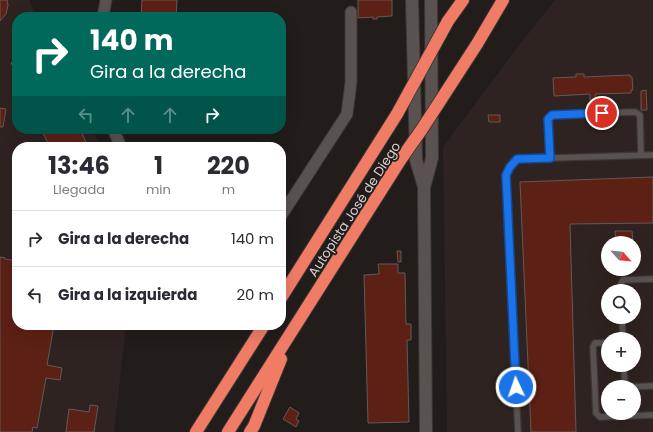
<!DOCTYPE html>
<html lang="es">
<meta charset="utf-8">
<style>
:root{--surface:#fff;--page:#f2f2f3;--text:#2b2b33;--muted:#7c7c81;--line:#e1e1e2}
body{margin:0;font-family:Poppins,sans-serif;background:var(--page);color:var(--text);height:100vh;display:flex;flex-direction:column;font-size:15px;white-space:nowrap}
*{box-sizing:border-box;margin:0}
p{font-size:13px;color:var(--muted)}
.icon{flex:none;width:22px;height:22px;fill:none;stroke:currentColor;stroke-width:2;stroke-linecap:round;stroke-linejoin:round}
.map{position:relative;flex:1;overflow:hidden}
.side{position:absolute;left:12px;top:142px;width:274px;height:188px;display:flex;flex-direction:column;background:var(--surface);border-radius:16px;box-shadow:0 4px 16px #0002}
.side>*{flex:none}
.top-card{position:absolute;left:12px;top:12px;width:274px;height:122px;border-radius:16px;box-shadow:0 4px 16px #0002;background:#00695c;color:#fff;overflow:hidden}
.needle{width:26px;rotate:117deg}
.controls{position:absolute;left:601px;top:236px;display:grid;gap:8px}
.controls a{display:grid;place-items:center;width:40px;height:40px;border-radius:50%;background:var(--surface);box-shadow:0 4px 16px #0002;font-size:20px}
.pin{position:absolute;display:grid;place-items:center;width:34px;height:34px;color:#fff;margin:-17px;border:2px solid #fff;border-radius:50%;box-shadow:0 1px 4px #0007}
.me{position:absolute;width:44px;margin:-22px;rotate:357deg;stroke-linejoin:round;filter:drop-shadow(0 0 3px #0008)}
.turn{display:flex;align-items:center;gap:14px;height:84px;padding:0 12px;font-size:18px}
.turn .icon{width:52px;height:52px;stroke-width:2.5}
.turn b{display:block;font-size:28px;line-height:34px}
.lanes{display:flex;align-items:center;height:38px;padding:0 12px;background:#0003;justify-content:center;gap:20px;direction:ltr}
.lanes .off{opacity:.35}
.eta{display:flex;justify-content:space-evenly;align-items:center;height:68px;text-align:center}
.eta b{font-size:24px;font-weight:700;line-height:28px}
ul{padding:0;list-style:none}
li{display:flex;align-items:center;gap:12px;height:56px;padding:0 12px;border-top:1px solid var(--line)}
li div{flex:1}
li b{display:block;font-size:15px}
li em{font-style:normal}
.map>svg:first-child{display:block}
</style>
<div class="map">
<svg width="653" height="432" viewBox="0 0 653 432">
<rect width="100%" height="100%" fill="#221c1b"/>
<g fill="#2f2321" fill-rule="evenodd">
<polygon points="0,0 29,0 37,17 17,17 17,129 92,129 101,147 17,147 17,325 126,325 114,432 0,432"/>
<path d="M555,0h98v432h-206l-4,-285 77,-103zM608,243h26v26h-26zM608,291h26v26h-26zM608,339h26v26h-26zM608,387h26v26h-26z"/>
</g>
<g fill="#5d2015" stroke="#615a58">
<polygon points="0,0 7,0 8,5 6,14 0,21"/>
<polygon points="142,0 177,0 176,17 141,17"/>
<polygon points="358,0 392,0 392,16 377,17 377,19 373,19 373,17 358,18"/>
<polygon points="17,60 17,74 11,63"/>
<polygon points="576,74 584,74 584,77 630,75 630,77 632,77 633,90 631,90 631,93 595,94 596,100 590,100 590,94 554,96 553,78 576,77"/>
<polygon points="646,90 647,110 641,110 641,91"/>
<polygon points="0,108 6,109 3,127 0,127"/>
<polygon points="488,115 500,115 500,122 489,122"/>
<polygon points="41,129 80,129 88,147 50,147"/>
<polygon points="653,177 653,223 570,224 576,432 531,432 520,182"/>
<polygon points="615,231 632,231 633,243 616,243"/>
<polygon points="397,251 401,251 401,262 398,262"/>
<polygon points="0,257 5,258 5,259 17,261 17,325 54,325 47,365 62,368 60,380 46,378 37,428 33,427 32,432 0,432"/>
<polygon points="378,264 398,264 398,273 405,273 406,324 411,324 411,340 407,340 409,422 368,423 364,275 379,274"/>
<polygon points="90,405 98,406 94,432 66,432 69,409 89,412"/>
<polygon points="290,407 299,413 296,419 299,421 296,427 283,419"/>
</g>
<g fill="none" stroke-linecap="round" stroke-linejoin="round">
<defs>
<g id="lane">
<polyline points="550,158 549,119 552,115 635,112 640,115 641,155"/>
<polyline points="621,291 621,284 623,280 653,279"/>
<polyline points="622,317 623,339"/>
<polyline points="608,343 595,343 593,347 596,413 600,417 653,415"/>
<polyline points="624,365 625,387"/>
<polyline points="625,387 653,386"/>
<polyline points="518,432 506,175 510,167 517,159 653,155"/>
</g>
<g id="street">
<polyline points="103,17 106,0"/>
<polyline points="113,129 121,147"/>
<polyline points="281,216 347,114 351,82 351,12"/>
</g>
<g id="secondary">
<polyline points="412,0 416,160 424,187"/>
<polyline points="426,432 424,188 432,158 431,0"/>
</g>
<g id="highway">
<polyline points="448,21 463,0"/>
<polyline points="477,44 503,0"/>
<polyline points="281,298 397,114"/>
<polyline points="196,432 264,325"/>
<polyline points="228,432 401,159"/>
<polyline points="250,432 254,426 281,359"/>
</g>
</defs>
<use href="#lane" stroke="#3c3736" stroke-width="8"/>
<use href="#street" stroke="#3c3736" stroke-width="13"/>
<use href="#secondary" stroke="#3c3736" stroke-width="14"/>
<use href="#highway" stroke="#3c3736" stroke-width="14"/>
<use href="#lane" stroke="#5a5250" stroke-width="5.5"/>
<use href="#street" stroke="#5a5250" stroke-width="11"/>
<use href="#secondary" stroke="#5a5250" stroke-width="12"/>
<use href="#highway" stroke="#f07c66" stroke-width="12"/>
<defs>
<g id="highway-bridge">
<polyline points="397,114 448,21"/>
<polyline points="401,159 422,129 477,44"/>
</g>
</defs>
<use href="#highway-bridge" stroke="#3c3736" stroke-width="14" stroke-linecap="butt"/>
<use href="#highway-bridge" stroke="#f07c66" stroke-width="12"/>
</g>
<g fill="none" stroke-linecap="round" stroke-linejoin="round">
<defs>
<polyline id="route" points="516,387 506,175 510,167 517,159 550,158 548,119 552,115 602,113"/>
</defs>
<use href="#route" stroke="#114b97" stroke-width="10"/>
<use href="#route" stroke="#1a73e8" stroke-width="7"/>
</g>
<g text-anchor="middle" stroke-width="3.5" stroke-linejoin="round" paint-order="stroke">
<g font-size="13" fill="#d5d1d0" stroke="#221c1b">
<text transform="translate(354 209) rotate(-57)" y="5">Autopista José de Diego</text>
</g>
</g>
</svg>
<div class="controls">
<a><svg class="needle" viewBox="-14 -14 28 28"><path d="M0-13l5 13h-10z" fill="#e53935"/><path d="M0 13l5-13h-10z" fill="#7c7c81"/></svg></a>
<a><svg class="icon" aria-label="search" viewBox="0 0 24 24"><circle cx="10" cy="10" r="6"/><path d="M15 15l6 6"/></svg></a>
<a>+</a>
<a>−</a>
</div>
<div class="pin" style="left:602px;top:113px;background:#d93025"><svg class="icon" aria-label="arrive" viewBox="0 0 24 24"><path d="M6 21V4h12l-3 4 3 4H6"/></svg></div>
<svg class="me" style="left:516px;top:387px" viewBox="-20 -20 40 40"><circle r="17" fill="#1a73e8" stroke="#fff" stroke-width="3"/><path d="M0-11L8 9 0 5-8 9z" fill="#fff"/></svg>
<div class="top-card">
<div class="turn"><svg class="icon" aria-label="right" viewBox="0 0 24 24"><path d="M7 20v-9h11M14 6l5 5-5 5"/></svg><div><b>140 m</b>Gira a la derecha</div></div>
<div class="lanes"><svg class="icon off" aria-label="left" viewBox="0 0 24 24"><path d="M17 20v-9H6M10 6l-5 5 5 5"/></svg><svg class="icon off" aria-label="ahead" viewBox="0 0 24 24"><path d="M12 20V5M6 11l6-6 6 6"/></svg><svg class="icon off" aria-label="ahead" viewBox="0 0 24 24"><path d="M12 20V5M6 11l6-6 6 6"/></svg><svg class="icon" aria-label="right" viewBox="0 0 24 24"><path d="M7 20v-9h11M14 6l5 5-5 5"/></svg></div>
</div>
<section class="side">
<div class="eta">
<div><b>13:46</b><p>Llegada</p></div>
<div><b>1</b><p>min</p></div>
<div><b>220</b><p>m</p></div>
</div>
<ul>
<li><svg class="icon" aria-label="right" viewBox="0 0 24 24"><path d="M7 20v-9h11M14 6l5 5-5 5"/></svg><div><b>Gira a la derecha</b></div><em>140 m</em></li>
<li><svg class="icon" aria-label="left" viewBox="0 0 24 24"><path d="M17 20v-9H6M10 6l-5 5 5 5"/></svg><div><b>Gira a la izquierda</b></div><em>20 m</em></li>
</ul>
</section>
</div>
